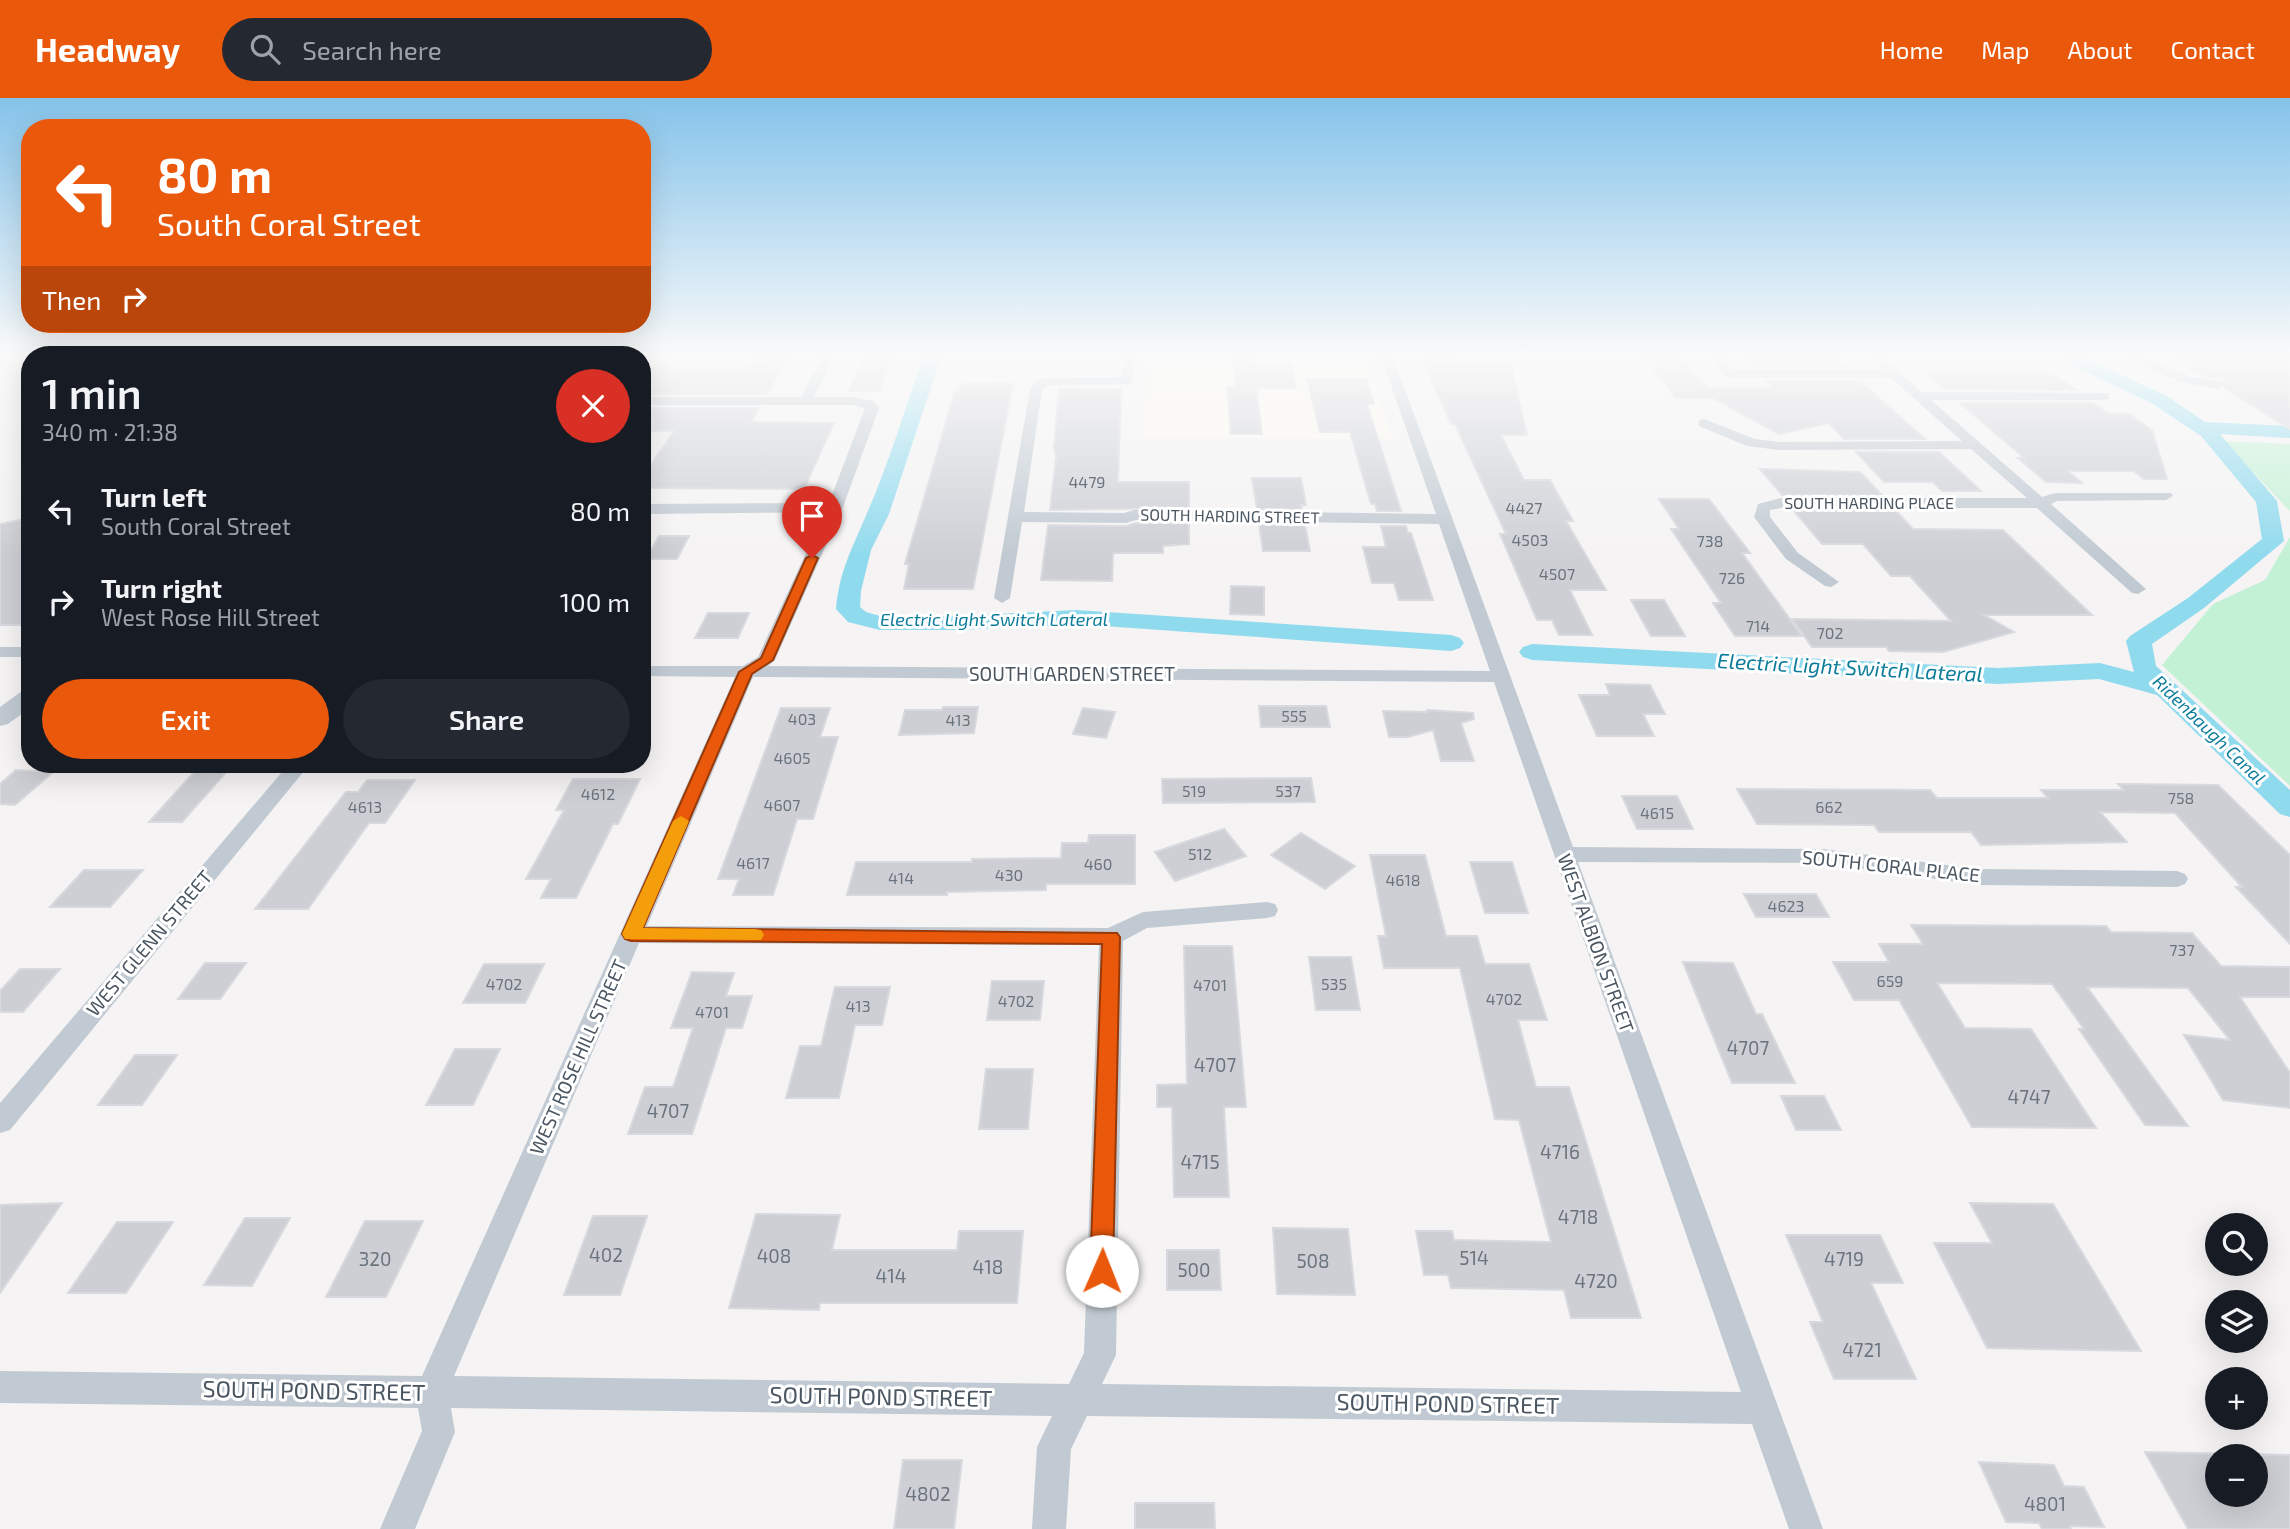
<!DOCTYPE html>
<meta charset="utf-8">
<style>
:root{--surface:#171b24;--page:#242831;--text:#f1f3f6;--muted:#9ea1a6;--accent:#ea580c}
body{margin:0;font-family:"Exo 2",sans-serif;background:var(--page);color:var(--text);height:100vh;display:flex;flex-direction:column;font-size:26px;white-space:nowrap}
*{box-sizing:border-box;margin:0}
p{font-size:23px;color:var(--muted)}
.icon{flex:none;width:38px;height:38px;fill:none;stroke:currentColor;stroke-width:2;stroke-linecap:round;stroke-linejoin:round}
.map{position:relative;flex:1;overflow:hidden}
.side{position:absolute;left:21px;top:248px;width:630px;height:427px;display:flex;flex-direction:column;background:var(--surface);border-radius:28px;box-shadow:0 7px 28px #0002}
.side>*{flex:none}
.hud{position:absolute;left:21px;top:21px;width:630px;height:214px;border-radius:28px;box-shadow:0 7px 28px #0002;background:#ea580c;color:#fff;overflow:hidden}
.buttons{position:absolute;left:2205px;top:1115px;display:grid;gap:14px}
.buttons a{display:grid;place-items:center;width:63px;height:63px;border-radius:50%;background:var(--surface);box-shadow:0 7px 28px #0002;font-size:35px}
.pin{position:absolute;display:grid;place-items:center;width:60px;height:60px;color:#fff;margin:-72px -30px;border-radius:50% 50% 50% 0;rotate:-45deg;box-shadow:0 0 7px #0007}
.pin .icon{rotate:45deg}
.me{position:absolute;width:77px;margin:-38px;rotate:1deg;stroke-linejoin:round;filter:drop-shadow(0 0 5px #0008)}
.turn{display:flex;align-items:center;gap:24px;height:147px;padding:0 21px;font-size:32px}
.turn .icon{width:91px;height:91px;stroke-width:2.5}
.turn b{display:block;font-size:49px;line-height:60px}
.then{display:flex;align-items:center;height:66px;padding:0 21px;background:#0003;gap:14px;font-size:26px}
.round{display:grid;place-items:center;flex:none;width:74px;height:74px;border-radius:37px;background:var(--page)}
.summary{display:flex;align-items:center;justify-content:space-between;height:119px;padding:0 21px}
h1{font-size:42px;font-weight:600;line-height:52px}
.cta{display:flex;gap:14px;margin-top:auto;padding:14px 21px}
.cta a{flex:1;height:80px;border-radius:42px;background:var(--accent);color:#fff;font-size:28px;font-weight:600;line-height:80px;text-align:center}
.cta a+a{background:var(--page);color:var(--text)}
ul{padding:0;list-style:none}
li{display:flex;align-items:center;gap:21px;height:91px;padding:0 21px}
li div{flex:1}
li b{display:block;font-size:26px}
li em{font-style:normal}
header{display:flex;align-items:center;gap:42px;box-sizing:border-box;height:98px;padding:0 35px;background:var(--accent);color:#fff}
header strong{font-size:33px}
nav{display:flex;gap:38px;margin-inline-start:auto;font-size:24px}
.search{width:490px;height:63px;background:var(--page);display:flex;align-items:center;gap:18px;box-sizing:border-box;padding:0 24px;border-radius:38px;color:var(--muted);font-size:26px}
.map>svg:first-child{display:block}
</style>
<header>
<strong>Headway</strong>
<div class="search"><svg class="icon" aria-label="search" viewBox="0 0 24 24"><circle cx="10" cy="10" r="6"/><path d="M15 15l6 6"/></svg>Search here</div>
<nav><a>Home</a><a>Map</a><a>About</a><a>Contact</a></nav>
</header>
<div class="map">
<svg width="2290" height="1431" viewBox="0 0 2290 1431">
<rect width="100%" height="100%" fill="#f5f3f3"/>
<polygon fill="#fdf9ef" points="1147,259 1366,259 1392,341 1143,340"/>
<g fill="#c3f1d5">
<polygon points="2223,343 2290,346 2290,413"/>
<polygon points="2290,439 2290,688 2162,567 2213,506 2265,482"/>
</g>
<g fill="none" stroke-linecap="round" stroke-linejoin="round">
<g fill="#90daee" fill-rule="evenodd">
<path d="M923,259h18l-52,157 -18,36 -10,41 -1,16 6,5 14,4h76l120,-6 375,25 9,3 4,5 -4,5 -9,3 -375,-27 -120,6h-76l-32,-8 -12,-13c3,-38 17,-62 31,-96 22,-50 38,-104 56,-156z"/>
<polygon points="2060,259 2083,259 2167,298 2205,324 2290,328 2290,340 2220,336 2277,403 2284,443 2204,510 2152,546 2156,568 2290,692 2290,719 2280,716 2157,597 2099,581 1998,586 1532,562 1523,559 1519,554 1523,549 1532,546 1998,570 2100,565 2134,574 2126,543 2130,538 2188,500 2262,441 2256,404 2201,338 2153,306 2063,263"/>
</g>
</g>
<g fill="#cdcfd5" stroke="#d7d9de" stroke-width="2" fill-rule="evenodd">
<polygon points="757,259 788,259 767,296 642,296 642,270 751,269"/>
<polygon points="864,259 892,259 879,293 849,293"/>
<polygon points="1232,259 1254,259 1255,265 1291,265 1296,290 1256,290 1262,336 1231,336 1227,289 1236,289"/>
<polygon points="1644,259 1680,259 1707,290 1774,290 1766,283 1860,283 1925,341 1844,341 1829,325 1779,336 1713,300 1676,300"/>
<polygon points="1744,259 1834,259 1845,269 1754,269"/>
<polygon points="2176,261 2290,261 2290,331 2224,290 2226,286 2223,281 2204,278"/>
<polygon points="1423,262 1510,263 1527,337 1501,337 1524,382 1550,382 1573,423 1566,423 1606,492 1570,492 1592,537 1559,537 1552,522 1537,522 1500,436 1506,436 1455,326 1451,326"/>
<polygon points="1926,276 2053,276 2076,292 1944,291"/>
<polygon points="1307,281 1366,281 1374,306 1367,306 1401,413 1377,413 1375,406 1371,406 1350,334 1320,334"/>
<polygon points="1013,285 973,491 904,491 909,466 905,466 955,293 959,293 961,286"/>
<polygon points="1059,291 1121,291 1118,384 1189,384 1189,410 1050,412 1056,359 1054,350"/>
<polygon points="1960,305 2093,305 2109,316 2129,316 2152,332 2167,381 2144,381 2134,373 2068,373 2082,385 2046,384 2018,360 2024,360"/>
<polygon points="642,310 759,310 751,324 834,325 804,391 642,390 642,380 674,333 642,333"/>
<polygon points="1856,354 1939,354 1981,393 1942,393 1933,384 1884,384"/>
<polygon points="1760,371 1860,374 1882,397 1782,397"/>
<polygon points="1252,380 1301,380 1306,407 1301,407 1302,412 1257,411"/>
<polygon points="1659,401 1709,401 1750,455 1742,455 1802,538 1735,538 1713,505 1721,505 1671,431 1679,431"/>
<polygon points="1794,413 1896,413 1913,431 2003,432 2092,517 1984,517 2014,534 1943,554 1889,553 1886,549 1812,549 1792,521 1951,523 1910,478 1891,478 1863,446 1822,446"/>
<polygon points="30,420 30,527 0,527 0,426"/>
<polygon points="1136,425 1189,425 1189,446 1163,448 1163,455 1113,455 1112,483 1041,482 1048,427 1126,428"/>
<polygon points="1259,426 1305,427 1310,453 1263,453"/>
<polygon points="1381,428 1406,428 1408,435 1411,435 1433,502 1399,502 1394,485 1372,485 1363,449 1386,449"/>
<polygon points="659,438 689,438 677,461 646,461"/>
<polygon points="1231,488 1264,489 1264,517 1230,516"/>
<polygon points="1631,502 1664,502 1685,538 1651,538"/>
<polygon points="708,515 749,515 738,540 695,540"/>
<polygon points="1606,586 1650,587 1665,616 1643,616 1654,638 1597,638 1579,597 1610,597"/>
<polygon points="1259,608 1326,608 1330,629 1261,629"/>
<polygon points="943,609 978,609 974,635 899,637 905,612 942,612"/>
<polygon points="781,610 830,610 820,639 838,639 813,721 797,721 773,797 733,797 739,781 718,781"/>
<polygon points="1083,610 1115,614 1106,640 1073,636"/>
<polygon points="1427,612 1473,615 1474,621 1461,625 1474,663 1441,663 1433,632 1408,639 1389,639 1383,613 1427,614"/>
<polygon points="16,672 53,674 15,707 0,706 0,686"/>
<polygon points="196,672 228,672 182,724 149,724"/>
<polygon points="1311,680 1315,704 1163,705 1162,681"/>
<polygon points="573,681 640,681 618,726 613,726 576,800 541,800 551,781 526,781 564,712 556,712"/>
<polygon points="367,682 415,682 385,725 369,725 308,811 255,811 346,694 358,694"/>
<polygon points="2118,686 2218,687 2290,757 2290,846 2236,789 2242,789 2175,715 2100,714 2127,744 1981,747 1971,734 1879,734 1874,727 1757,726 1737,691 1930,692 1937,700 2048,700 2041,692 2124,692"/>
<polygon points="1622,698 1677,698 1693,731 1637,731"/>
<polygon points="1224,731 1246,758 1175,783 1155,754"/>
<polygon points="1301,735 1355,768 1325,791 1271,757"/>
<polygon points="1089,737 1135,737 1135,786 1046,786 1046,792 947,794 947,797 847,797 856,764 972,764 972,761 1061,760 1062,745 1088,745"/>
<polygon points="1370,757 1425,757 1446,838 1477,838 1485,866 1529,866 1547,922 1518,922 1536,989 1569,989 1641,1220 1571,1220 1564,1192 1451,1190 1448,1177 1424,1177 1416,1133 1452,1133 1454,1142 1551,1144 1519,1022 1495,1021 1460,870 1384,870 1378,838 1386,838"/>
<polygon points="1470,764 1512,764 1528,815 1485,815"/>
<polygon points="84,772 143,772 110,809 50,809"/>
<polygon points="1744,796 1816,796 1829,819 1756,819"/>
<polygon points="1911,827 2106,828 2111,834 2192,835 2221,868 2290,869 2290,899 2240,899 2290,975 2290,1010 2223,1002 2184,937 2230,942 2188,890 2087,889 2188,1028 2145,1027 2079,931 2084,931 2052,886 1937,885 1965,930 2031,931 2096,1030 1972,1029 1899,902 1854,902 1833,864 1889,864 1879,846 1923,846"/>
<polygon points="1184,848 1232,848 1246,1009 1224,1009 1229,1099 1174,1099 1172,1009 1157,1009 1157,987 1187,986"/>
<polygon points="1309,859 1351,859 1360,912 1316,912"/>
<polygon points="1683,864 1733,865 1756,916 1762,916 1795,985 1732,985"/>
<polygon points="205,865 246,865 220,901 178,901"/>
<polygon points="484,866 544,866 525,905 463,905"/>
<polygon points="20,871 60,871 23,914 0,914 0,893"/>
<polygon points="692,874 734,875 726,898 752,898 742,930 726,930 692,1036 628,1036 645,989 673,989 693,930 671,930"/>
<polygon points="992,883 1044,883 1040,922 987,922"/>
<polygon points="835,889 890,889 882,927 855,927 839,1000 786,1000 800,948 821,948"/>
<polygon points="455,951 500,951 473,1007 426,1007"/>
<polygon points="135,957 177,957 142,1007 98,1007"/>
<polygon points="986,971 1033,971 1028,1031 979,1031"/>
<polygon points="1781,998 1824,998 1841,1032 1796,1032"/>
<polygon points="62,1105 0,1195 0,1107"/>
<polygon points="1970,1105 2053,1106 2141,1253 1987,1250 1934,1145 1992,1145"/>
<polygon points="756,1116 840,1117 832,1152 957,1152 959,1133 1023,1133 1017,1205 820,1205 819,1212 729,1210"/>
<polygon points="593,1118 647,1118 620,1197 564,1197"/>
<polygon points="245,1120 290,1120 252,1188 204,1187"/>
<polygon points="365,1123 423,1123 386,1199 326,1199"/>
<polygon points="117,1124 173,1124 126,1195 68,1195"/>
<polygon points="1273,1130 1348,1131 1355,1197 1277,1196"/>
<polygon points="1786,1137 1880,1137 1903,1185 1871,1185 1916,1281 1834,1281 1810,1224 1823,1224"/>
<polygon points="1167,1152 1219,1152 1221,1192 1167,1192"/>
<path d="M2145,1354l145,3v74h-102zM2217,1358h39v38h-39z"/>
<polygon points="903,1362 962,1362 954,1431 894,1431"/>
<polygon points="1979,1364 2054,1367 2064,1388 2084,1389 2104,1429 2070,1428 2071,1431 2042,1431 2039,1425 2006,1424"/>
<polygon points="1135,1405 1214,1405 1215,1431 1135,1431"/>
</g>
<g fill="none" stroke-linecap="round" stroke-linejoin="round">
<g fill="#c1cad2" fill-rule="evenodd">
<path d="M822,259h12l-20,40h38l22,4 5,7 -36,99 -68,153 -7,6 722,5 -51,-147 -303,-4 -10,3 -104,-1 -12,76 -8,5 -8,-5 36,-209 8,-10 84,-2 1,-20h12l-3,27 -82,1 -8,5 -18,122 100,1 10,-3 302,4 -55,-157h12l180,490 250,2 155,20 199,2 8,3 3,5 -3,5 -8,3 -199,-2 -155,-22 -245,-1 245,667h-34l-37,-105 -665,-8 -16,33 -5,80h-34l5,-82 15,-31 -601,-8 4,24 -40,97h-35l42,-98 -4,-23 -418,-5v-32l422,5 313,-699 -93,-1v-10h101l15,-9 67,-145 -183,2v-10l187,-1 36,-95 -13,-3h-210v-8h159zM753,579l741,5 247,710 -639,-8 14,-29 7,-414 24,-13 120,-10 8,-2 3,-6 -3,-6 -8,-2 -124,10 -35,16 -461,-2zM639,845l460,2 -15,408 -15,31 -615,-8z"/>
<polygon points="1709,259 1722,259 1733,272 1883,272 1869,259 1882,259 1922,294 2109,295 2109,301 2104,302 1931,302 2042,399 2055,395 2171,395 2173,398 2166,402 2057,403 2051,406 2146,491 2138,496 2132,495 2037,410 1781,410 1770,412 1770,419 1798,455 1839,484 1831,489 1825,488 1786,461 1754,419 1758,406 1781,400 2027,400 1971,351 1779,352 1747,348 1699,328 1699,322 1704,321 1755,341 1779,344 1962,343 1891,280 1730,280 1726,279"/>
<polygon points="2123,259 2140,259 2188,278 2223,284 2224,287 2218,291 2181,284"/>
<rect x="0" y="549" width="30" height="10"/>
<polygon points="288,667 309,667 10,1032 0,1035 0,1005"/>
</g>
<polygon fill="#c1cad2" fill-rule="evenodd" points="30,591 30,610 8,626 0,628 0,609 22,593"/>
</g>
<linearGradient id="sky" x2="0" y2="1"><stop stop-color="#85c3ea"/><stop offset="0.56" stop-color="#fafafa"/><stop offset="1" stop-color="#fafafa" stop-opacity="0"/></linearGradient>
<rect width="2290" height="459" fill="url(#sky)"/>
<polygon fill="#ea580c" stroke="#983908" stroke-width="2" points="812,457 818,460 773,562 752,576 643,830 1117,835 1120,839 1113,1173 1110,1181 1102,1184 1094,1181 1090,1173 1102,846 631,843 625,841 622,836 739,574 761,560 806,460"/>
<polygon fill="#f59e0b" points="681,718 689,723 643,830 755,831 761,832 764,837 761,842 625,841 622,836 673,723"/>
<g text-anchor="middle" stroke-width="6" stroke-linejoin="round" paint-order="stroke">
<g font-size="16" fill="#6b747e">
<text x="1087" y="390">4479</text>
<text x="1524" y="416">4427</text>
<text x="1530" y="448">4503</text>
<text x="1710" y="449">738</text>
<text x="1557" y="482">4507</text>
<text x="1732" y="486">726</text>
<text x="1758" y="534">714</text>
<text x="1830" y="541">702</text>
<text x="1294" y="624">555</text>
<text x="802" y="627">403</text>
<text x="958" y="628">413</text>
<text x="792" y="666">4605</text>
<text x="1194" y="699">519</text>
<text x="1288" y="699">537</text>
<text x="598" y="702">4612</text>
<text x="2181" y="706">758</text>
<text x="782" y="713">4607</text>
<text x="365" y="715">4613</text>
<text x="1829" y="715">662</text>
<text x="1657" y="721">4615</text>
<text x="1200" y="762">512</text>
<text x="753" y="771">4617</text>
<text x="1098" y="772">460</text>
<text x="1009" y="783">430</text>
<text x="901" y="786">414</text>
<text x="1403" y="788">4618</text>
<text x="1786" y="814">4623</text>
<text x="2182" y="858">737</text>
<text x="1890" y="889">659</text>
<text x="504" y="892">4702</text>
<text x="1334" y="892">535</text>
<text x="1210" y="893">4701</text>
<text x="1504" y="907">4702</text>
<text x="1016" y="909">4702</text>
<text x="858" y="914">413</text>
<text x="712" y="920">4701</text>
</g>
<g font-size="16" fill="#4a5661" stroke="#fff">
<text x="1869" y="411">SOUTH HARDING PLACE</text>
<text transform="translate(1230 418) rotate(1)" y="6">SOUTH HARDING STREET</text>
</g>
<g font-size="18" font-style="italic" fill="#0c7c9b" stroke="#fff">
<text x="994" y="528">Electric Light Switch Lateral</text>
<text transform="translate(2209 632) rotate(44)" y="6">Ridenbaugh Canal</text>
</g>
<g font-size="19" fill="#4a5661" stroke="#fff">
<text x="1072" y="583">SOUTH GARDEN STREET</text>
<text transform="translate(1891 768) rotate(6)" y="7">SOUTH CORAL PLACE</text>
<text transform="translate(149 845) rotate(-50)" y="7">WEST GLENN STREET</text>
<text transform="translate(1596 845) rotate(70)" y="7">WEST ALBION STREET</text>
<text transform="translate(578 959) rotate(-66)" y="7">WEST ROSE HILL STREET</text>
</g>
<g font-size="19" fill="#6b747e">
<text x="1748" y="957">4707</text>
<text x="1215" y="974">4707</text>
<text x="2029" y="1006">4747</text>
<text x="668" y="1020">4707</text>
<text x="1560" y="1061">4716</text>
<text x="1200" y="1071">4715</text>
<text x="1578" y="1126">4718</text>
<text x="606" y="1164">402</text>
<text x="774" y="1165">408</text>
<text x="1474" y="1167">514</text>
<text x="375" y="1168">320</text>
<text x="1844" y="1168">4719</text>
<text x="1313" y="1170">508</text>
<text x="988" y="1176">418</text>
<text x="1194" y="1179">500</text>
<text x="891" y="1185">414</text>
<text x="1596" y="1190">4720</text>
<text x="1862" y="1259">4721</text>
<text x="928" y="1403">4802</text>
<text x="2045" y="1413">4801</text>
</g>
<g font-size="21" font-style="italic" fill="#0c7c9b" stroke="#fff">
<text transform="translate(1850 570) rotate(3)" y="7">Electric Light Switch Lateral</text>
</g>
<g font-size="23" fill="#4a5661" stroke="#fff">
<text transform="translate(314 1293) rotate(1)" y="8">SOUTH POND STREET</text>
<text transform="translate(881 1299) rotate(1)" y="8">SOUTH POND STREET</text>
<text transform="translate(1448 1306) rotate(1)" y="8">SOUTH POND STREET</text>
</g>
</g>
</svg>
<div class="buttons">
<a><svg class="icon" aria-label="search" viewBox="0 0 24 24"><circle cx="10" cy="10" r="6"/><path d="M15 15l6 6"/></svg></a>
<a><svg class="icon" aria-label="layers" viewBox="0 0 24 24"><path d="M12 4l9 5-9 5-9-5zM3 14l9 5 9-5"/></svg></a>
<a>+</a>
<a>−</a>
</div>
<div class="pin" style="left:812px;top:460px;background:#d93025"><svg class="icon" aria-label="arrive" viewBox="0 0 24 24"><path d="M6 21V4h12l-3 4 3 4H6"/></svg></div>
<svg class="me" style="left:1102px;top:1173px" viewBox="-20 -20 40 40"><circle r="19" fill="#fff"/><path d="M0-13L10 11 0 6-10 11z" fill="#ea580c"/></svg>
<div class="hud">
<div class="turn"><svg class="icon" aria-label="left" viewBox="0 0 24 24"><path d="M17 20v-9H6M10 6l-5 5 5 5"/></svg><div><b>80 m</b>South Coral Street</div></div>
<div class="then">Then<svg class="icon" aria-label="right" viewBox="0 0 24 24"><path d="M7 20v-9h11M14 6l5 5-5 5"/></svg></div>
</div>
<section class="side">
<div class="summary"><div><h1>1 min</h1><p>340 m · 21:38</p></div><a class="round" style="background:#d93025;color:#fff"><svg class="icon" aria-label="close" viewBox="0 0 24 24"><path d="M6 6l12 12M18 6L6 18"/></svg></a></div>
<ul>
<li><svg class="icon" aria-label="left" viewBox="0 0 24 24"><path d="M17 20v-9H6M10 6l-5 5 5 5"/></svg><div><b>Turn left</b><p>South Coral Street</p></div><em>80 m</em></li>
<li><svg class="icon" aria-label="right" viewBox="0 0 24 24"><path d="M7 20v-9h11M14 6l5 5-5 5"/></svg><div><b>Turn right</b><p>West Rose Hill Street</p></div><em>100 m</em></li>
</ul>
<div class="cta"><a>Exit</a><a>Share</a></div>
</section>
</div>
